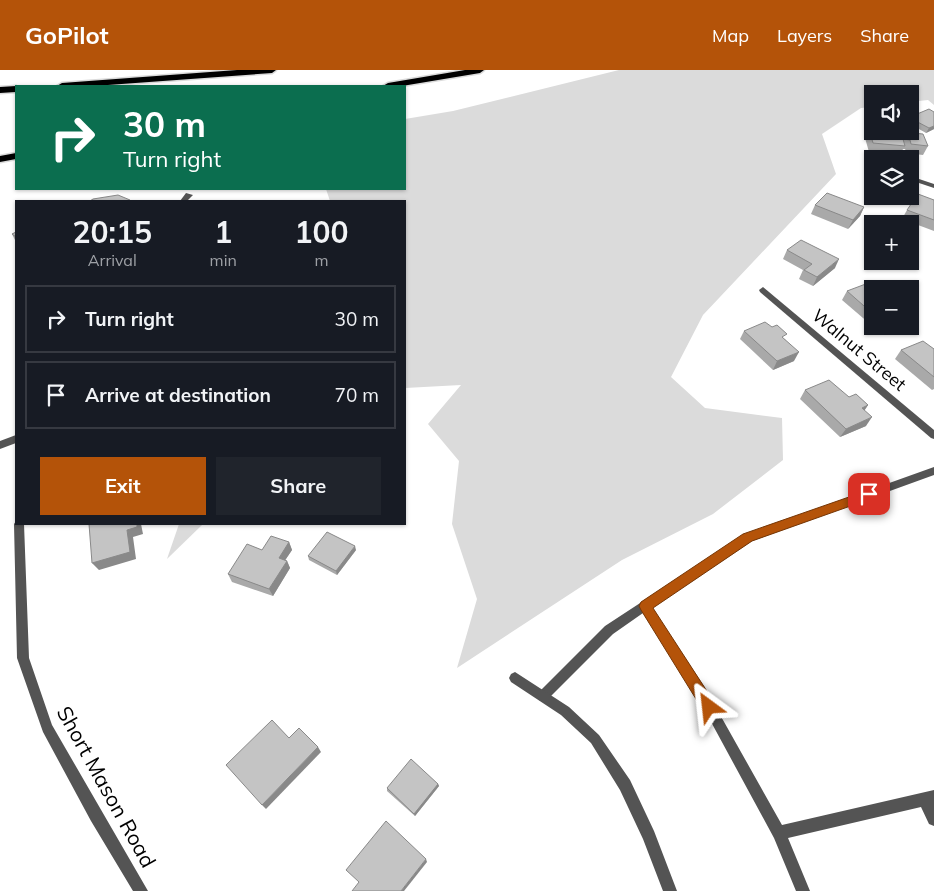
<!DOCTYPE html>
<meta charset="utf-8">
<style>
:root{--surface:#171b24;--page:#20242c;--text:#f1f3f6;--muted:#9ea1a6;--line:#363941;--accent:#b45309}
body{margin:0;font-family:Mulish,sans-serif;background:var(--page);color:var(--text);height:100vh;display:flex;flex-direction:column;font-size:19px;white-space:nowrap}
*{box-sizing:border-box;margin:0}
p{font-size:16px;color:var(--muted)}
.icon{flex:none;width:28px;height:28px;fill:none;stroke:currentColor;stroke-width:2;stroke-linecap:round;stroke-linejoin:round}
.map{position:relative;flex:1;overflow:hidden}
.sheet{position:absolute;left:15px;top:130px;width:391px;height:325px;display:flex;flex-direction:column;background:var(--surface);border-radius:0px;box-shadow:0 1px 4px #0004}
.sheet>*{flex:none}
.top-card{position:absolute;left:15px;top:15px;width:391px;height:105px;border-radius:0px;box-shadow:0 1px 4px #0004;background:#0b6e4f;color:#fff;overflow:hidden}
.controls{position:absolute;left:864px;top:15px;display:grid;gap:10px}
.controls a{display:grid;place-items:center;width:55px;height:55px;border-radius:0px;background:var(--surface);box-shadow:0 1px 4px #0004;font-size:25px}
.pin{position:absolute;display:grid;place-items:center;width:42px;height:42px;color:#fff;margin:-21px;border-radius:10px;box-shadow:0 2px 8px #0006}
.me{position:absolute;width:55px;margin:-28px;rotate:330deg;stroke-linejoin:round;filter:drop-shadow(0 0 4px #0008)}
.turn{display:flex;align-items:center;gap:18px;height:105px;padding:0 25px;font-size:22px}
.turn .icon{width:65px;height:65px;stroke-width:2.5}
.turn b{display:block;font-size:35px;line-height:42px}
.eta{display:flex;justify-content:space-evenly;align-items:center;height:85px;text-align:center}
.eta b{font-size:30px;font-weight:700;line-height:35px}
.primary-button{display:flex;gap:10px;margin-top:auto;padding:10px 25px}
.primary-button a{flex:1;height:58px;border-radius:0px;background:var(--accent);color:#fff;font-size:20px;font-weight:700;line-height:58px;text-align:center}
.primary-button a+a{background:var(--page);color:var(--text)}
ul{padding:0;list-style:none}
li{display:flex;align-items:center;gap:15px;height:68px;margin:0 10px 8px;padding:0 15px;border:2px solid var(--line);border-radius:0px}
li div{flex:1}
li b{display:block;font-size:19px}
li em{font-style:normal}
header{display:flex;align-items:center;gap:30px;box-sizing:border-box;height:70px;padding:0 25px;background:var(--accent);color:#fff}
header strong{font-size:24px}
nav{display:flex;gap:28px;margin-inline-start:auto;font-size:18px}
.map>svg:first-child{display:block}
</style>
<header>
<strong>GoPilot</strong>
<nav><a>Map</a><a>Layers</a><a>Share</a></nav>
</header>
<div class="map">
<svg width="934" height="821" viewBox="0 0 934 821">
<rect width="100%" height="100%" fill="#fff"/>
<g fill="#dbdbdb">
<polygon points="619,0 934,0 934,35 928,30 910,32 910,24 872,24 872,37 861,38 822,64 836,104 703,245 671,307 705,338 782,348 783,390 713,444 622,490 457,598 477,529 452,454 459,391 428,354 461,315 405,318 405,131 330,131 326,119 405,119 405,49 453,41"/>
<polygon points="179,454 203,454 167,489"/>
</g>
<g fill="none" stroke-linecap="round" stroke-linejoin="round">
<defs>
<g id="highway">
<polygon points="237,0 276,0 272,3 94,16 57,16 62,13"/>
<polygon points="465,0 484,0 480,3 402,16 383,16 388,13"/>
<polygon points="16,16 16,22 0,23 0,17"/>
<polygon points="16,83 16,89 0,92 0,86"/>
</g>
</defs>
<use href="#highway" stroke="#dbdbdb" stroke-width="3"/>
<polygon fill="#545454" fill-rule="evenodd" points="934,397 934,405 752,471 652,538 705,618 782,755 934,720 934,756 929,754 921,737 788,768 810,821 796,821 774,768 697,626 643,543 613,564 547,630 543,632 539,630 537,626 539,622 605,556 744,465"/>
<g fill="#545454" fill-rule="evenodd">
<polygon points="910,106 934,114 934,118 910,110"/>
<polygon points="186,123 193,125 187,131 180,131"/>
<polygon points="763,217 934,360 934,369 931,368 760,222 759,220"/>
<polygon points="16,365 16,373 0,379 0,371"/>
<polygon points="16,451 16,454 24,454 29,588 52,655 148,821 133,821 91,751 43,662 17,588 14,454"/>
<polygon points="515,602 569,637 599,665 630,710 654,761 677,821 663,821 643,769 620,720 591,673 561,645 511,612 509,608 511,604"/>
</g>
<use href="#highway" fill="#000" fill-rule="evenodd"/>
</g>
<g fill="#a9a9a9">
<polygon points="934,42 934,59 926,63 910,54 910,47"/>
<polygon points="869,59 892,61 928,76 923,85 907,83 905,79 903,79 900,85 869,82 865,68"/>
<polygon points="934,130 934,161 902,149 907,140"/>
<polygon points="815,135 864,137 860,146 848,159 811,144"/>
<polygon points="16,162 16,172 12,164"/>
<polygon points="787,180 835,198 813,216 799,209 803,200 783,189"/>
<polygon points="872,219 872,256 889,256 877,260 842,230 847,221"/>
<polygon points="744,261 785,269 794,291 773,300 740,269"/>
<polygon points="934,279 934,319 932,320 895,289 901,280"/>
<polygon points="805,320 849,327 868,335 864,341 866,356 840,367 800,329"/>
<polygon points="289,472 292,480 285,490 287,491 290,498 273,526 232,512 228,504"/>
<polygon points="356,480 337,505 309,490 308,486"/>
<polygon points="438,714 439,716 415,746 387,721 387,718"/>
</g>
<g fill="#898989">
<polygon points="934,56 934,59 926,63 929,58"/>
<polygon points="864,137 860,146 848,159 853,150"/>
<polygon points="839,189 835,198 813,216 817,207"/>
<polygon points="880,256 889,256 877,260"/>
<polygon points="799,282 794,291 773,300 777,291"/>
<polygon points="868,335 862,344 862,338"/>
<polygon points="872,347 866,356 840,367 846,359"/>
<polygon points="137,454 141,454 143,464 133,467 136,489 99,500 92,493 127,460"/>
<polygon points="289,472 292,480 282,495 279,488"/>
<polygon points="355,476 356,480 337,505 336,501"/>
<polygon points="287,491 290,498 273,526 269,519"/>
<polygon points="318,677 321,682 266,739 262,735"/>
<polygon points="438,714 439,716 415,746 414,744"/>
<polygon points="426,789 427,792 404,821 401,821"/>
</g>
<g fill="#c4c4c4" stroke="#898989">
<polygon points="929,39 934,42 934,56 929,58 910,48 910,47"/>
<polygon points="869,59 872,60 872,61 892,61 923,64 928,76 911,74 910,70 903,69 905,76 873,73"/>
<polygon points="827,123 864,137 853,150 815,135"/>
<polygon points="918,124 934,130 934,150 907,140"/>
<polygon points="118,125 130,130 129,131 90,131 93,129"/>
<polygon points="16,162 16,167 12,164"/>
<polygon points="801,170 839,189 817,207 804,200 812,194 787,180"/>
<polygon points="871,212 879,219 872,219 872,243 847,221"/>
<polygon points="765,252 772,257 777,255 787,264 782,267 799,282 777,291 744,261"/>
<polygon points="923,271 934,279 934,307 901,280"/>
<polygon points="829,310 849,327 856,324 868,335 862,338 872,347 846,359 805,320"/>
<polygon points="89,454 137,454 137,457 127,460 130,482 92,493"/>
<polygon points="327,462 355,476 336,501 308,486"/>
<polygon points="271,466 289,472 279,488 287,491 269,519 228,504 247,474 262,480"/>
<polygon points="272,650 289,668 299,658 318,677 262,735 226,695"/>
<polygon points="411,689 438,714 414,744 387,718"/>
<polygon points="386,751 426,789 401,821 352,821 359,812 346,800"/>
</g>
<polygon fill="#b45309" stroke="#753606" points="869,420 873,421 875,424 873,428 752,471 653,538 714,632 716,637 714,642 709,644 704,642 641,540 639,536 641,532 743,464"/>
<g text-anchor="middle" stroke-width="4" stroke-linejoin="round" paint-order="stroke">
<g font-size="18" fill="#000" stroke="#fff">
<text transform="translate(859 280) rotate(40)" y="6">Walnut Street</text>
</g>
<g font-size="21" fill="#000" stroke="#fff">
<text transform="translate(106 717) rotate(61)" y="7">Short Mason Road</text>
</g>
</g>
</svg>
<div class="controls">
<a><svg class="icon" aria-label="sound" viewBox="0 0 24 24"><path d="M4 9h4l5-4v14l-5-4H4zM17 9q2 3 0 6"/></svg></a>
<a><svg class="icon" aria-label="layers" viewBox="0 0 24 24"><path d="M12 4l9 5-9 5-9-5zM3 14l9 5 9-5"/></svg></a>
<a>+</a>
<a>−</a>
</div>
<div class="pin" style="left:869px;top:424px;background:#d93025"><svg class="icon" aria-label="arrive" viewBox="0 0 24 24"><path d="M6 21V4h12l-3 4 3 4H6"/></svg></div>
<svg class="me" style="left:709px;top:637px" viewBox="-20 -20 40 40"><path d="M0-17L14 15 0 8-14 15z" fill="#b45309" stroke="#fff" stroke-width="4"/></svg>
<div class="top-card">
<div class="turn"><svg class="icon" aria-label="right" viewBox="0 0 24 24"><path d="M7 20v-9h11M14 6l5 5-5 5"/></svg><div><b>30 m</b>Turn right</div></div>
</div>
<section class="sheet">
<div class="eta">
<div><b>20:15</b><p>Arrival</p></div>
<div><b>1</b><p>min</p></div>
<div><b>100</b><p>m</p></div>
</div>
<ul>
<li><svg class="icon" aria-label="right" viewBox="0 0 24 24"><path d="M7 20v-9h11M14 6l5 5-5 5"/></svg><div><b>Turn right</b></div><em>30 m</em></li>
<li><svg class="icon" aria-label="arrive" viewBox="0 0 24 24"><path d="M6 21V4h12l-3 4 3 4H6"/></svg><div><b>Arrive at destination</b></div><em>70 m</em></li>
</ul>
<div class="primary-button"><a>Exit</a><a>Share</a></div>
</section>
</div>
